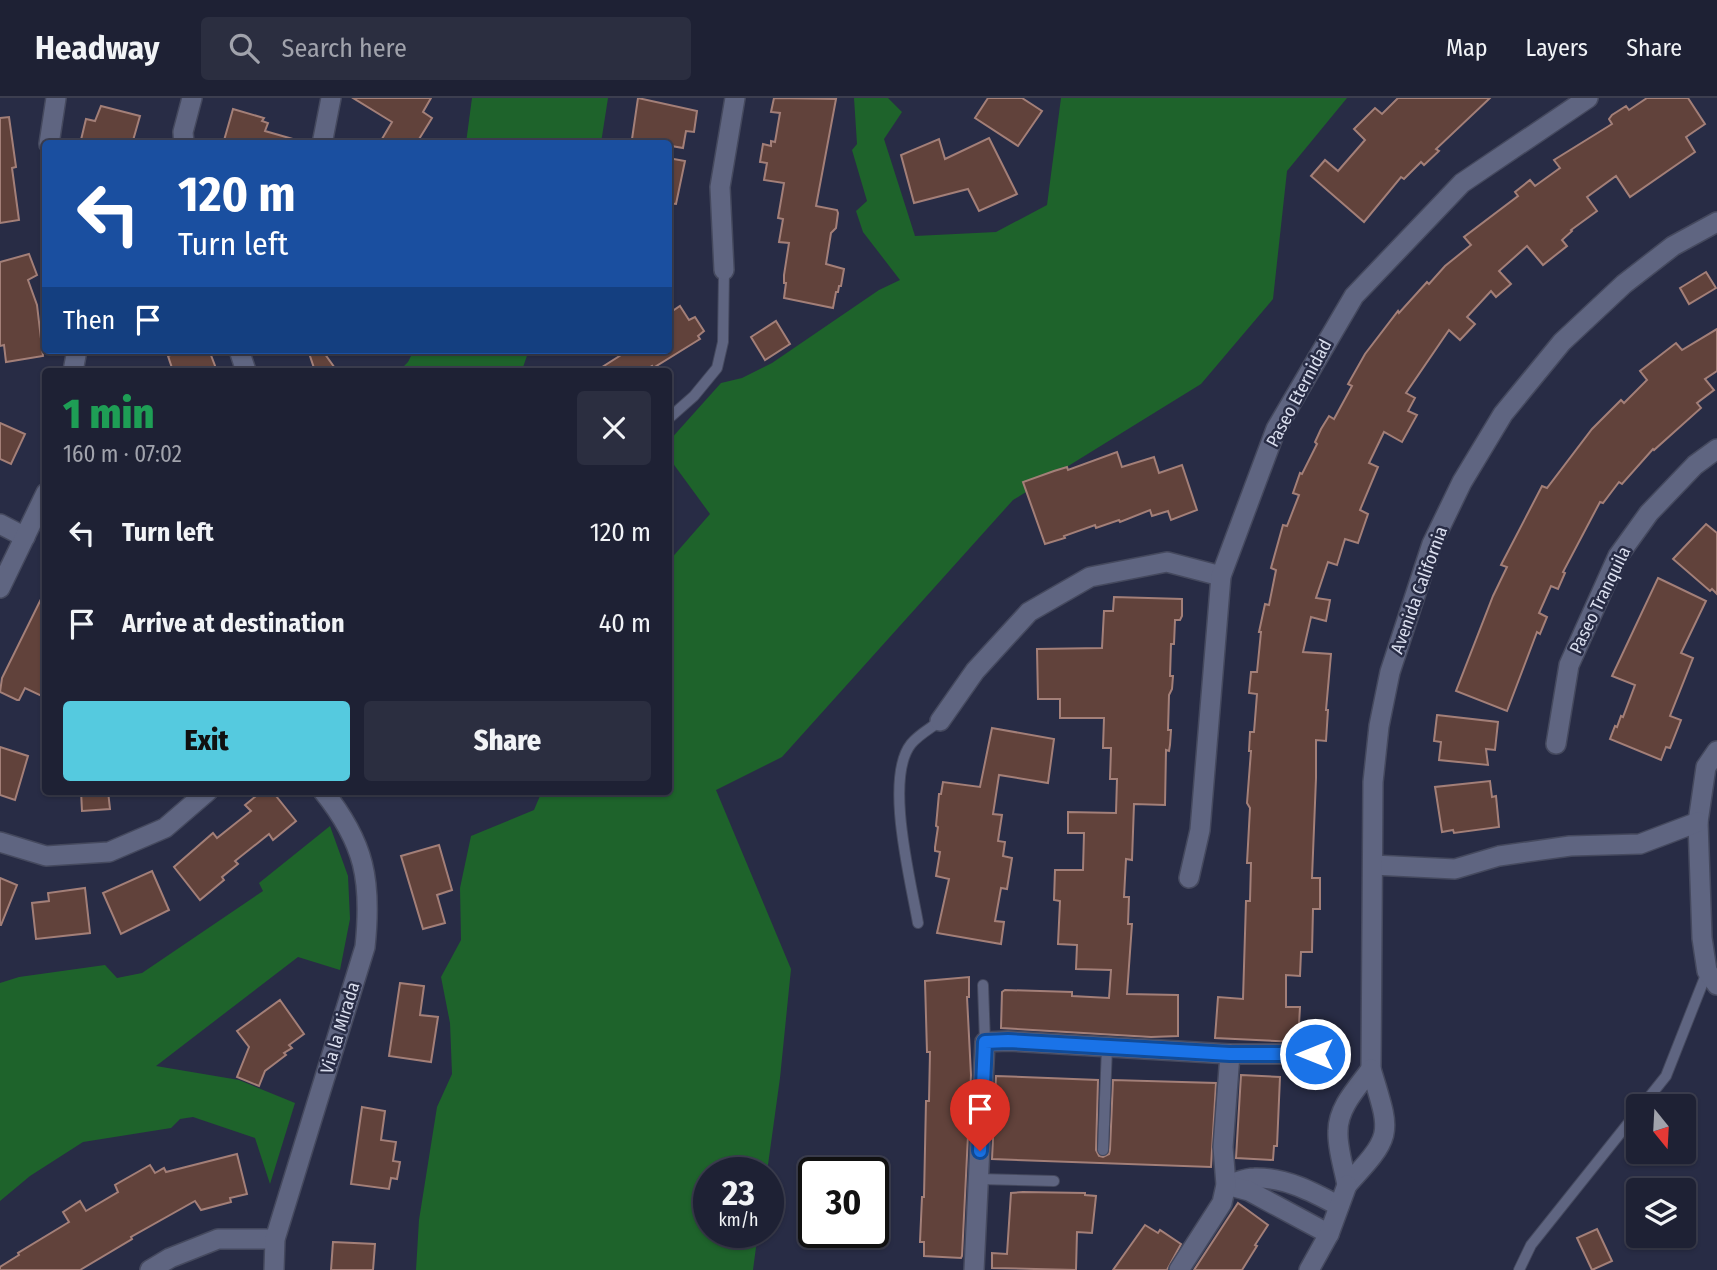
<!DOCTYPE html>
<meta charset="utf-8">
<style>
:root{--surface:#1e2134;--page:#2b2e40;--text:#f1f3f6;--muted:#a1a3ac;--line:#3c3e4f;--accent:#55cadf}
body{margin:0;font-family:"Fira Sans Condensed",sans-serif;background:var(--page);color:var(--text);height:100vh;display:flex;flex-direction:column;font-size:26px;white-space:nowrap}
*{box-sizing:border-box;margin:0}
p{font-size:23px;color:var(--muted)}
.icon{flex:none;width:38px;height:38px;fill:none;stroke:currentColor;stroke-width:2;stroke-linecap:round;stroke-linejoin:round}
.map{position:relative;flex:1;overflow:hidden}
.drawer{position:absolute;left:42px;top:270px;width:630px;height:427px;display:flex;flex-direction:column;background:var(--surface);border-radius:7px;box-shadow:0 2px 5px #0004,0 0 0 2px var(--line)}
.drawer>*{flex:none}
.hud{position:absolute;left:42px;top:42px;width:630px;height:214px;border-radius:7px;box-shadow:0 2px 5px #0004,0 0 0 2px var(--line);background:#1a4fa0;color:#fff;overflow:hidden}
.needle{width:46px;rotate:162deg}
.controls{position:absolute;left:1626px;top:996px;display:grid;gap:14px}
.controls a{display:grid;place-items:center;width:70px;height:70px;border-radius:7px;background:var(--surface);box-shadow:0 2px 5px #0004,0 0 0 2px var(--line);font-size:35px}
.speed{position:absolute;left:693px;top:1059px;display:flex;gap:14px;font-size:35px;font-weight:700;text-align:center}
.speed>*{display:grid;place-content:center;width:91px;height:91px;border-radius:50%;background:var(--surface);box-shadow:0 2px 5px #0004,0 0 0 2px var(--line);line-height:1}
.speed small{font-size:18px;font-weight:400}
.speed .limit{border:4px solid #111;border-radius:10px;background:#fff;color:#111}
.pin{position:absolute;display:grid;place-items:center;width:60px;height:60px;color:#fff;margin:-72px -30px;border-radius:50% 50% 50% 0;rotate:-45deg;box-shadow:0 0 7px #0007}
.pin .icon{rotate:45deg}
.me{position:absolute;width:77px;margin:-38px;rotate:270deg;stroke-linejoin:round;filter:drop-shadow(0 0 5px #0008)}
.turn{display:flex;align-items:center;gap:24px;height:147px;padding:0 21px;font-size:32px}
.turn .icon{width:91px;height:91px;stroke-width:2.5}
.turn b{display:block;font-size:49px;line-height:60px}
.then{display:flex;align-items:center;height:66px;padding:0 21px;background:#0003;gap:14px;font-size:26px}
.round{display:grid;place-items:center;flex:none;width:74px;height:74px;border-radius:7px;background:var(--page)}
.summary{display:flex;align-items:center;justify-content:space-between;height:119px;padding:0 21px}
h1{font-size:42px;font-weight:800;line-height:52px;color:#1e9e55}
.cta{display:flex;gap:14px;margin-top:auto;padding:14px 21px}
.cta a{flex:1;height:80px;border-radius:7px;background:var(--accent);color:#111;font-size:28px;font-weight:800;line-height:80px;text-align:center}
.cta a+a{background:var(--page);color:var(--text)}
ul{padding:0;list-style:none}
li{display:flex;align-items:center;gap:21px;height:91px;padding:0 21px}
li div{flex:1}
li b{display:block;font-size:26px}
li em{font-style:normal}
header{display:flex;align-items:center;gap:42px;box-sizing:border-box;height:98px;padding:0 35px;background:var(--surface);border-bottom:2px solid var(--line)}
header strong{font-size:33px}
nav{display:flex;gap:38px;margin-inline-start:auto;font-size:24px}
.search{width:490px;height:63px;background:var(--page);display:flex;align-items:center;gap:18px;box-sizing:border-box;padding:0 24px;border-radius:7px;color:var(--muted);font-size:26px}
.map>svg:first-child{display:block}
</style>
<header>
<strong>Headway</strong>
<div class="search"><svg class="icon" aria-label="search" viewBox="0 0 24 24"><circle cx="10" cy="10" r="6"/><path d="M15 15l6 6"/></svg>Search here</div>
<nav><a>Map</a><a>Layers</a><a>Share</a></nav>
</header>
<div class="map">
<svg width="1717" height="1172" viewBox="0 0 1717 1172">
<rect width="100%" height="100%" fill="#282c45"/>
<g fill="#1e632b">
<polygon points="472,0 608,0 601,45 466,45"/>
<polygon points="854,0 888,0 902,14 884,41 915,138 996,134 1047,107 1061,0 1347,0 1287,73 1273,201 1201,286 1013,402 782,659 716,692 791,871 780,980 767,1074 709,1074 709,1134 758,1134 753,1172 416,1172 419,1122 437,1009 452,976 450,925 441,879 461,842 460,790 471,738 534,712 542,693 668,693 669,463 710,416 669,360 669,343 721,285 742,280 772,265 879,192 900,182 863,134 856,113 867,103 852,52 857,46"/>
<polygon points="414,252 529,252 522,272 517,273 399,273 408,264"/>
<polygon points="330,728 348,778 350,821 340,872 298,859 156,968 239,982 295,1005 270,1086 255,1040 193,1019 180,1021 171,1030 83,1044 30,1078 0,1103 0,885 19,879 105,867 117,880 142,875 263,793 259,785"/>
</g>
<g fill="#61423b" stroke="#a37f78" stroke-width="2">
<polygon points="353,0 431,0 423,14 432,20 416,46 379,46 392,24"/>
<polygon points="638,0 697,13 694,34 686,33 683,50 632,41"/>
<polygon points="774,0 836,1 816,108 837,112 838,115 836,130 831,135 826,166 844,171 841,188 839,188 838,194 836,194 833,210 784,200 786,185 784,185 784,177 789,145 779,144 783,121 778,120 784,85 764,82 767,65 760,64 763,46 771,48 771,43 775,44 780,15 771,14"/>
<polygon points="988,0 1022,0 1042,13 1018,48 975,20"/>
<polygon points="1398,0 1490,0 1436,51 1439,53 1424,67 1421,64 1404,81 1401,79 1364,124 1311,78 1325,62 1338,73 1365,42 1354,31 1375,10 1382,16"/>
<polygon points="1647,0 1688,0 1705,26 1686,39 1695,54 1630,99 1616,78 1587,99 1597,113 1571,132 1572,133 1562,142 1567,148 1543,167 1527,148 1499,173 1511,186 1496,199 1491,193 1467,219 1475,226 1460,242 1449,232 1406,295 1415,300 1408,313 1417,317 1402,344 1384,334 1369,365 1378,369 1360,412 1368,416 1358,445 1345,441 1337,467 1328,464 1316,500 1330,502 1326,523 1311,519 1303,554 1331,556 1326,612 1328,612 1326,643 1316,642 1316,680 1312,780 1320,780 1320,811 1313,811 1312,854 1301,854 1300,878 1286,877 1286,909 1300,909 1298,944 1215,940 1218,899 1243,901 1246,803 1250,803 1251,765 1247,765 1250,710 1247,705 1251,653 1249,653 1250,634 1254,634 1257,596 1249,595 1251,574 1257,574 1261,534 1259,534 1265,506 1269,507 1276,472 1271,470 1283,427 1287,428 1299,397 1293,395 1300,375 1302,376 1317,346 1315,344 1321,331 1329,318 1334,321 1352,288 1348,286 1365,256 1398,213 1399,215 1427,184 1429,186 1445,168 1471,147 1464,139 1518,98 1515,94 1530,82 1535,88 1560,70 1554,62 1612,26 1609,21 1612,17 1626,8 1629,12"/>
<polygon points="101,8 140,18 132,46 80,46 86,21 95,23"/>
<polygon points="233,11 264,20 262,23 268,25 265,33 293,41 293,46 223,46"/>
<polygon points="9,19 16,69 12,70 19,122 0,125 0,20"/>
<polygon points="989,40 1017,96 979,113 968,91 914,105 901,57 939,41 945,61"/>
<polygon points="668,60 685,63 676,106 668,105"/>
<polygon points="29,156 37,177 28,182 37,207 43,258 6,264 4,247 0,248 0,164"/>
<polygon points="1706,174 1716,190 1689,206 1680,190"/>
<polygon points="680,208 689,222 695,219 704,233 698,238 700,241 653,270 652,268 644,273 596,273 629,252 668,252 668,216"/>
<polygon points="776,223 790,246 765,262 751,239"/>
<polygon points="1717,231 1717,273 1705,281 1714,292 1697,305 1701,310 1654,352 1653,351 1622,386 1619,384 1603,405 1600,404 1563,474 1565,475 1558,491 1551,488 1539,515 1547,519 1540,536 1537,534 1507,613 1456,593 1493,498 1507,469 1501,467 1542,388 1547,390 1592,331 1621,302 1624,305 1647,282 1640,273 1676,245 1682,252"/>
<polygon points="174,252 209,252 217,273 173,273 168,258 176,255"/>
<polygon points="308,252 322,252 337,273 315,273"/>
<polygon points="0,325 25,336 11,366 0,361"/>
<polygon points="1117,354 1122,369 1154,359 1159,375 1182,367 1197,412 1171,422 1168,413 1152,418 1150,412 1120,424 1119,422 1096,430 1095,427 1064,438 1065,440 1045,446 1023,384 1054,373 1067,369 1068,372"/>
<polygon points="1706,426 1717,435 1717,496 1712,491 1710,493 1673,461"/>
<polygon points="1658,480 1706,503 1681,555 1693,560 1670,618 1681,622 1670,650 1666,649 1661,662 1610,641 1615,628 1617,629 1621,618 1623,619 1635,587 1612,578"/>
<polygon points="46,491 46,600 25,590 19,602 17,602 0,594 2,580"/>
<polygon points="1114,499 1182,501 1182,518 1180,522 1175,522 1174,546 1171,546 1170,578 1173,578 1172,591 1169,597 1168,632 1171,632 1170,647 1169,653 1166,652 1165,707 1134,706 1132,762 1126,761 1124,799 1129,799 1128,826 1132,826 1127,896 1178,897 1178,938 1151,939 1001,930 1002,894 1005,892 1072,894 1072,898 1109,900 1111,872 1076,871 1077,847 1058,846 1060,803 1054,802 1055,772 1083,772 1084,735 1068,735 1068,714 1116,715 1117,681 1110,681 1111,650 1103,650 1104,620 1060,620 1060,601 1038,601 1037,551 1102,550 1104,513 1113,513"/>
<polygon points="1437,617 1498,624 1495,652 1486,651 1488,667 1439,662 1441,644 1434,643"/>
<polygon points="992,630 1054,641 1048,685 999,677 993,716 1002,717 998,743 1005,744 1003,758 1012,760 1007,791 1001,790 995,823 1004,824 1001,846 937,835 949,781 936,778 940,754 935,753 935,749 938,729 936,728 939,696 941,696 943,684 980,689"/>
<polygon points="0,649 28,658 15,702 0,697"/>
<polygon points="1490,683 1492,699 1496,698 1499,729 1454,735 1453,732 1442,734 1435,689"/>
<polygon points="81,693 108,693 110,711 82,713"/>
<polygon points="262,693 272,693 296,723 273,742 269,736 235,763 238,766 222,779 224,782 200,802 174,769 213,735 217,740 251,713 245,707"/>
<polygon points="439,747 452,792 437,797 445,825 423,831 401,758"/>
<polygon points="152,773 169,812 121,836 103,795"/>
<polygon points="0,780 17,787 1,827 0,827"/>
<polygon points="85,790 90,835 36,841 32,805 49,803 48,795"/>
<polygon points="969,879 969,899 967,899 971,977 962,1158 961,1160 924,1158 924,1144 920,1144 922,1099 924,1099 926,1003 929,1003 930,954 927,954 925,883"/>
<polygon points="400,885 424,888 420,917 438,919 431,964 389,958"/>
<polygon points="280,902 304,936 289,947 292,950 284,955 286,957 265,973 259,988 237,979 249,949 237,933"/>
<polygon points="1241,977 1280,979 1277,1048 1274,1048 1273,1062 1236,1060"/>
<polygon points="996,978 1098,982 1096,1052 1099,1058 1103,1059 1109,1056 1110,1052 1113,982 1216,985 1211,1069 992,1061"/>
<polygon points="362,1009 385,1013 381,1042 396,1044 393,1063 400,1064 397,1081 391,1080 389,1091 351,1086"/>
<polygon points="237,1056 247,1096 230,1100 231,1104 201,1112 195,1103 131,1139 132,1141 80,1172 0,1172 0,1169 19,1157 18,1155 69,1124 63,1114 80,1103 86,1113 118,1094 115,1087 150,1067 155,1075 164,1070 166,1074"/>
<polygon points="1023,1094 1085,1095 1085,1097 1096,1098 1092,1135 1077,1134 1076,1172 992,1170 992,1155 1007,1156 1011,1095"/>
<polygon points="1238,1105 1268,1127 1255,1147 1257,1148 1242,1172 1194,1172"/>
<polygon points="1145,1127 1158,1135 1160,1132 1181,1146 1167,1172 1113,1172"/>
<polygon points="1597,1131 1612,1163 1592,1172 1577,1140"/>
<polygon points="333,1144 375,1146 373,1172 331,1172"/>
</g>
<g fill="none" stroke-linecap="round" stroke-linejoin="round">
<defs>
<g id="service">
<polyline points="668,321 694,298 717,270 723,244 724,172"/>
<path d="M918,825c-7,-41 -34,-145 -7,-179 7,-9 20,-16 29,-23"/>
<polyline points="983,887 985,944"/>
<polyline points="1642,1008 1666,978 1707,874"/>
<polyline points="1103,1052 1107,949"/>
<polyline points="979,1081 1054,1083"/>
<polyline points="1519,1172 1531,1147 1638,1013"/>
</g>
<g id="minor">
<polyline points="184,46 183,34 192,0"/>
<polyline points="322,46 331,0"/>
<polyline points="724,172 720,89 735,0"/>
<polyline points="239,252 246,273"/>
<polyline points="0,426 25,439"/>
<polyline points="940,623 975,573 1029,514 1090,479 1167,464 1221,478"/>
<polyline points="1556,646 1569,567 1618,458 1649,415 1695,367 1717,351"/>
<polyline points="1717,653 1706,669 1698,724 1702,840 1707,873 1717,887"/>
<polyline points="0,744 46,758 109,754 165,730 208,693"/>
<polyline points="1373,767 1455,771 1499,758 1570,748 1640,746 1698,724"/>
<polyline points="1189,780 1200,732 1221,478 1276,331 1354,198 1462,85 1588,0"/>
<path d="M1226,1087c9,-2 19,-7 28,-7 31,-1 59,14 85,28"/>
<polyline points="1227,1087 1249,1093 1329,1136"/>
<polyline points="150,1172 170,1160 218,1141 275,1141"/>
<path d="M274,1172l1,-31 90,-292c7,-66 0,-104 -42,-156"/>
<polyline points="974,1172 985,944 1008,943 1230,956 1315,956"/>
<polyline points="1179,1172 1222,1105 1226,1087 1223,1049 1230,956"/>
</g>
<g id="tertiary">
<polyline points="49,46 56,0"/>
<polyline points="73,273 77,252"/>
<polyline points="0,490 46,395"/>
<polyline points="1371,971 1373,684 1379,628 1390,574 1432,446 1462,384 1503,316 1562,244 1624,186 1673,148 1717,124"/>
<path d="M1371,971c20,66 23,65 -24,116 -3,-17 -10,-37 -9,-54 0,-24 20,-44 33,-62z"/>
<polyline points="1309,1172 1329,1136 1347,1087"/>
</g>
</defs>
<use href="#service" stroke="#45495e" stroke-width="12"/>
<use href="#minor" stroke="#45495e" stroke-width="22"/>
<use href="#tertiary" stroke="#45495e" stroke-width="22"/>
<use href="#service" stroke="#5f6581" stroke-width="10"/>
<use href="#minor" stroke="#5f6581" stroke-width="19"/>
<use href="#tertiary" stroke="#5f6581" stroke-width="19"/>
</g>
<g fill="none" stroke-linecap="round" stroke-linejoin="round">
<defs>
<polyline id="route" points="980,1053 985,944 1008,943 1230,956 1315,956"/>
</defs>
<use href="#route" stroke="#114b97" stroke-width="18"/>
<use href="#route" stroke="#1a73e8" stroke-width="12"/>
</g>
<g text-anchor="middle" stroke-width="5" stroke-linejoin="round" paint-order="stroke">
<g font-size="18" fill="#dadeee" stroke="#282c45">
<text transform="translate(1299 295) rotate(-62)" y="6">Paseo Eternidad</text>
<text transform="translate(1419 492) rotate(-70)" y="6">Avenida California</text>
<text transform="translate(1600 502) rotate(-64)" y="6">Paseo Tranquila</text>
<text transform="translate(340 930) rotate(-73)" y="6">Via la Mirada</text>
</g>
</g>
</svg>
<div class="controls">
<a><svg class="needle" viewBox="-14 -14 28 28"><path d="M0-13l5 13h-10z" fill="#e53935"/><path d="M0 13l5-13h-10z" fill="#a1a3ac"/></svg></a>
<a><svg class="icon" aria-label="layers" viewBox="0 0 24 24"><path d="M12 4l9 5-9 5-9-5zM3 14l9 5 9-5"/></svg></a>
</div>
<div class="speed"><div>23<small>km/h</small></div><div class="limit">30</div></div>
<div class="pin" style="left:980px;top:1053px;background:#d93025"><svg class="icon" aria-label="arrive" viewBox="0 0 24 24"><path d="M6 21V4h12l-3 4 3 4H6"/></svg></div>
<svg class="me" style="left:1315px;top:956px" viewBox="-20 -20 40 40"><circle r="17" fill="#1a73e8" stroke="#fff" stroke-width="3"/><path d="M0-11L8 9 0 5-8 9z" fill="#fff"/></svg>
<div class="hud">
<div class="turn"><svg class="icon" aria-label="left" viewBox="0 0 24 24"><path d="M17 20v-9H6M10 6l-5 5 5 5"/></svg><div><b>120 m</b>Turn left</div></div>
<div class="then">Then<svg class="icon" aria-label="arrive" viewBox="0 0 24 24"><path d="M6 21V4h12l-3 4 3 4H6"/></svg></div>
</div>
<section class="drawer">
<div class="summary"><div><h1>1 min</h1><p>160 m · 07:02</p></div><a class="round"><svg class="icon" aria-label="close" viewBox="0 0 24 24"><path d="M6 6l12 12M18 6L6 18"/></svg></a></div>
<ul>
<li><svg class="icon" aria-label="left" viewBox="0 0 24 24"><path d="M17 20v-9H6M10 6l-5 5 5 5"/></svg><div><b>Turn left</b></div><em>120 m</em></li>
<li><svg class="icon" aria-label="arrive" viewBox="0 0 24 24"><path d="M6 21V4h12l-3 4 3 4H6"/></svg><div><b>Arrive at destination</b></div><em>40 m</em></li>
</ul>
<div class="cta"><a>Exit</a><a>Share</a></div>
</section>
</div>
